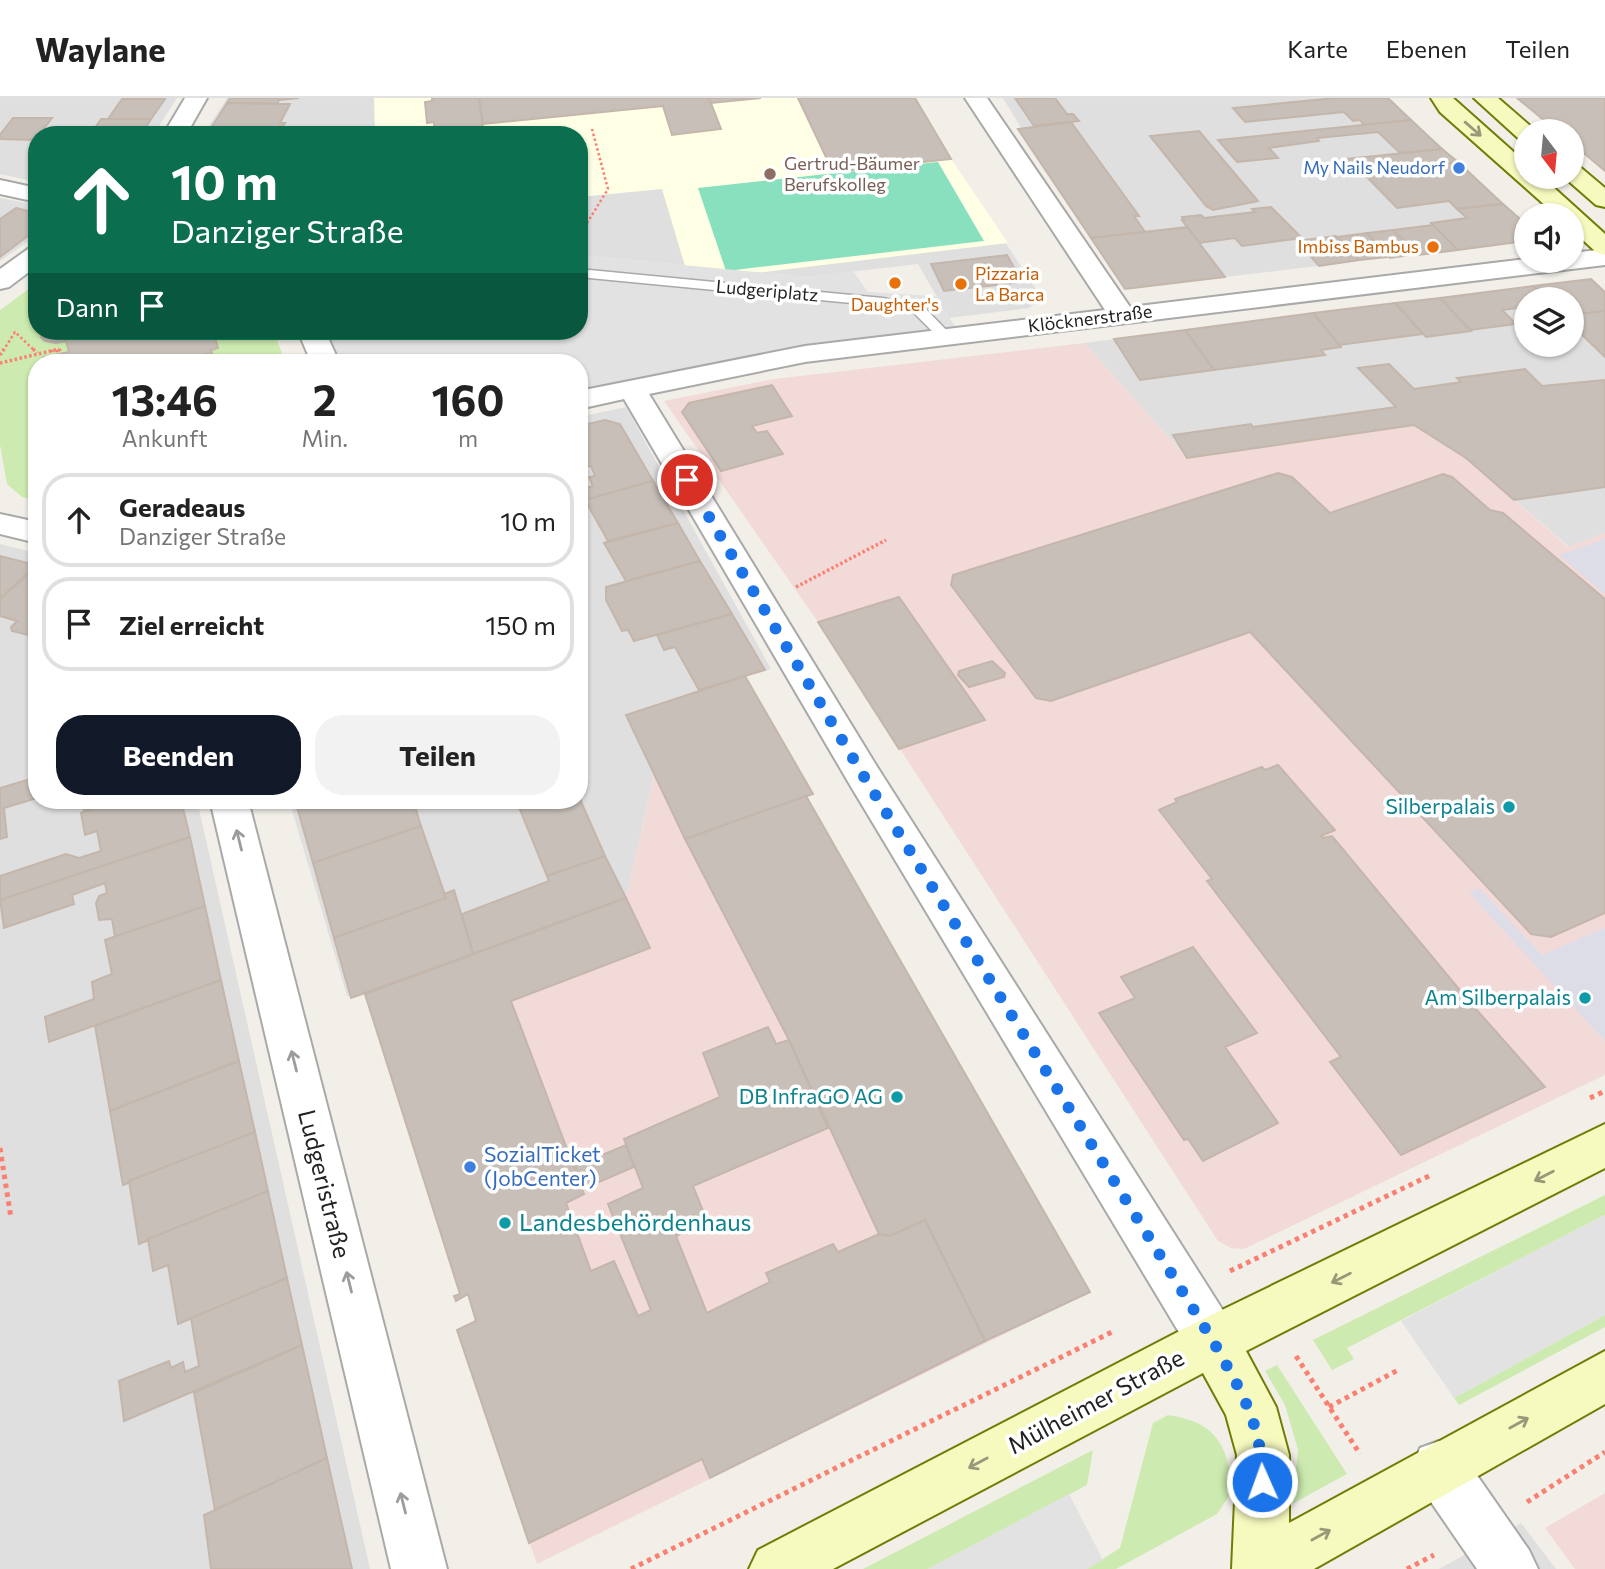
<!DOCTYPE html>
<html lang="de">
<meta charset="utf-8">
<style>
:root{--surface:#fff;--page:#f2f2f2;--text:#222;--muted:#767676;--line:#e0e0e0;--accent:#111827}
body{margin:0;font-family:Commissioner,sans-serif;background:var(--page);color:var(--text);height:100vh;display:flex;flex-direction:column;font-size:26px;white-space:nowrap}
*{box-sizing:border-box;margin:0}
p{font-size:23px;color:var(--muted)}
.icon{flex:none;width:38px;height:38px;fill:none;stroke:currentColor;stroke-width:2;stroke-linecap:round;stroke-linejoin:round}
.map{position:relative;flex:1;overflow:hidden}
.details{position:absolute;left:28px;top:256px;width:560px;height:455px;display:flex;flex-direction:column;background:var(--surface);border-radius:28px;box-shadow:0 2px 5px #0004}
.details>*{flex:none}
.guide{position:absolute;left:28px;top:28px;width:560px;height:214px;border-radius:28px;box-shadow:0 2px 5px #0004;background:#0b6e4f;color:#fff;overflow:hidden}
.needle{width:46px;rotate:164deg}
.buttons{position:absolute;left:1514px;top:21px;display:grid;gap:14px}
.buttons a{display:grid;place-items:center;width:70px;height:70px;border-radius:50%;background:var(--surface);box-shadow:0 2px 5px #0004;font-size:35px}
.pin{position:absolute;display:grid;place-items:center;width:60px;height:60px;color:#fff;margin:-30px;border:4px solid #fff;border-radius:50%;box-shadow:0 2px 7px #0007}
.me{position:absolute;width:77px;margin:-38px;rotate:358deg;stroke-linejoin:round;filter:drop-shadow(0 0 5px #0008)}
.turn{display:flex;align-items:center;gap:24px;height:147px;padding:0 28px;font-size:32px}
.turn .icon{width:91px;height:91px;stroke-width:2.5}
.turn b{display:block;font-size:49px;line-height:60px}
.then{display:flex;align-items:center;height:66px;padding:0 28px;background:#0003;gap:14px;font-size:26px}
.eta{display:flex;justify-content:space-evenly;align-items:center;height:119px;text-align:center}
.eta b{font-size:42px;font-weight:700;line-height:49px}
.cta{display:flex;gap:14px;margin-top:auto;padding:14px 28px}
.cta a{flex:1;height:80px;border-radius:28px;background:var(--accent);color:#fff;font-size:28px;font-weight:700;line-height:80px;text-align:center}
.cta a+a{background:var(--page);color:var(--text)}
ul{padding:0;list-style:none}
li{display:flex;align-items:center;gap:21px;height:94px;margin:0 14px 10px;padding:0 14px;border:4px solid var(--line);border-radius:28px}
li div{flex:1}
li b{display:block;font-size:26px}
li em{font-style:normal}
header{display:flex;align-items:center;gap:42px;box-sizing:border-box;height:98px;padding:0 35px;background:var(--surface);border-bottom:2px solid var(--line)}
header strong{font-size:33px}
nav{display:flex;gap:38px;margin-inline-start:auto;font-size:24px}
.map>svg:first-child{display:block}
</style>
<header>
<strong>Waylane</strong>
<nav><a>Karte</a><a>Ebenen</a><a>Teilen</a></nav>
</header>
<div class="map">
<svg width="1605" height="1471" viewBox="0 0 1605 1471">
<rect width="100%" height="100%" fill="#f2efe9"/>
<g fill="#e0dfdf" fill-rule="evenodd">
<polygon points="0,0 177,0 153,37 37,37 37,84 0,76"/>
<polygon points="227,0 915,0 951,61 1039,196 1038,204 1029,210 949,220 918,166 807,179 579,157 579,37 203,37"/>
<polygon points="1003,0 1388,0 1526,126 1526,143 1125,191 1018,31 1021,30"/>
<polygon points="0,100 37,107 37,137 0,163"/>
<path d="M1591,181l14,13v241l-36,14 -103,-89h-279l-103,-115zM1526,201h46v46h-46z"/>
<polygon points="626,309 771,571 699,592 654,677 626,800 365,896 347,898 289,702 579,702 579,319"/>
<polygon points="0,446 37,455 37,702 197,702 370,1471 0,1471"/>
<polygon points="1521,1425 1556,1471 1439,1471"/>
</g>
<g fill="#f2dad9">
<polygon points="1084,245 1187,360 1414,327 1466,360 1568,449 1605,435 1605,977 1244,1151 1231,1150 1218,1143 818,524 664,303 774,281"/>
<polygon points="745,578 813,696 807,699 1090,1194 537,1466 457,1232 476,1222 468,1197 456,1203 454,1198 459,1195 365,896 626,800 654,678 626,617"/>
<polygon points="1605,1395 1605,1471 1575,1471 1545,1430"/>
</g>
<polygon fill="#ffffe5" points="374,0 915,0 951,61 1008,145 755,175 685,168 662,91 579,99 579,37 375,37"/>
<g fill="#cdebb0">
<polygon points="37,185 37,233 274,233 285,264 37,264 37,402 22,399 7,386 0,347 0,212"/>
<polygon points="1605,1097 1605,1117 1347,1250 1354,1261 1332,1272 1313,1242"/>
<polygon points="1605,1217 1605,1229 1459,1307 1454,1300"/>
<polygon points="1277,1267 1347,1376 1292,1406 1298,1352 1285,1307 1265,1273"/>
<path d="M1168,1317c49,7 59,30 65,75l-16,24 -101,55h-29l33,-21 33,-125z"/>
<polygon points="1093,1352 1087,1387 928,1471 863,1471"/>
</g>
<polygon fill="#88e0be" points="938,64 984,143 726,173 698,90"/>
<g fill="#e2e2e2">
<polygon points="579,157 807,179 853,173 868,194 936,198 960,236 579,302 579,264 325,264 312,233 579,233"/>
<polygon points="1605,1117 1605,1217 1454,1300 1401,1223"/>
<polygon points="1069,1396 1103,1462 1087,1471 928,1471"/>
</g>
<g fill="#dddde8">
<polygon points="1605,441 1605,496 1559,457"/>
<polygon points="1479,790 1542,857 1605,830 1605,943 1469,795"/>
</g>
<g fill="#c7bfb8" stroke="#c4b6ab" stroke-width="2">
<polygon points="230,0 299,0 279,2 277,6 227,5"/>
<polygon points="432,0 479,0 484,37 435,37 434,24 427,25 425,4 432,3"/>
<polygon points="479,0 709,0 721,31 672,37 663,8 483,26"/>
<polygon points="709,0 761,0 711,5"/>
<polygon points="798,0 915,0 951,61 833,74"/>
<polygon points="1015,0 1055,0 1067,16 1073,16 1079,23 1034,28"/>
<polygon points="1335,0 1388,0 1411,22 1364,27 1360,22 1353,23 1344,14 1245,24 1233,10"/>
<polygon points="1517,0 1605,0 1605,73 1572,45 1572,33 1557,33"/>
<polygon points="122,1 165,1 151,21 108,21"/>
<polygon points="227,5 277,6 290,6 280,25 285,25 282,30 211,30"/>
<polygon points="13,20 52,20 35,42 0,41 0,37"/>
<polygon points="101,21 151,21 141,37 90,37"/>
<polygon points="1411,22 1442,51 1400,55 1378,34 1317,40 1319,43 1269,50 1278,60 1237,64 1218,42"/>
<polygon points="1071,24 1139,118 1134,118 1145,134 1091,140 1018,31"/>
<polygon points="211,30 261,30 257,37 207,37"/>
<polygon points="1199,33 1258,103 1213,112 1206,108 1150,38"/>
<polygon points="1442,51 1458,64 1350,77 1336,62"/>
<polygon points="1458,64 1503,106 1457,111 1449,103 1397,110 1363,75"/>
<polygon points="1503,106 1526,126 1526,143 1458,152 1431,125 1467,120 1457,111"/>
<polygon points="1271,109 1302,140 1242,148 1235,140 1199,145 1182,122 1184,122 1182,119 1201,117 1204,120 1255,114 1252,111"/>
<polygon points="16,110 37,115 37,131 0,159 0,121"/>
<polygon points="1433,127 1458,152 1418,157 1393,132"/>
<polygon points="1187,129 1225,179 1125,191 1091,140"/>
<polygon points="1393,132 1417,156 1390,160 1367,135"/>
<polygon points="1367,135 1388,159 1359,162 1337,139"/>
<polygon points="1336,138 1359,162 1319,168 1297,143"/>
<polygon points="1007,157 1022,184 944,193 931,166"/>
<polygon points="1591,181 1605,194 1605,213 1572,217 1572,201 1547,201 1533,188"/>
<polygon points="1533,188 1547,201 1526,201 1526,209 1502,212 1516,226 1470,232 1440,200"/>
<polygon points="1440,200 1471,233 1426,239 1395,205"/>
<polygon points="1395,205 1423,236 1339,247 1313,215"/>
<polygon points="1605,213 1605,259 1572,227 1572,217"/>
<polygon points="1313,215 1341,249 1321,252 1325,257 1214,272 1185,232"/>
<polygon points="1185,232 1214,272 1140,282 1114,241"/>
<polygon points="46,233 213,233 218,250 211,252 212,255 187,260 188,264 38,264 43,263 43,259 69,254 66,243 56,245 45,243 41,239"/>
<polygon points="1389,266 1414,291 1461,284 1457,280 1525,271 1542,288 1605,282 1605,389 1514,402 1466,360 1414,327 1187,360 1173,337 1251,326 1253,329 1396,309 1358,270"/>
<polygon points="772,287 792,318 752,328 757,335 767,333 783,356 721,373 682,314 689,305"/>
<polygon points="605,322 620,326 653,383 582,403 579,391 593,388 589,379 595,378 591,368 579,370 579,328"/>
<polygon points="1278,375 1292,379 1330,415 1443,376 1452,379 1490,412 1503,415 1605,501 1605,815 1551,839 1531,836 1250,534 1051,603 1036,600 951,487 953,477"/>
<polygon points="653,383 678,425 608,443 585,402"/>
<polygon points="678,425 700,463 626,483 604,445"/>
<polygon points="0,458 36,467 0,501"/>
<polygon points="700,463 732,516 634,543 628,532 622,533 606,502 606,489"/>
<polygon points="37,468 37,534 32,538 12,533 11,529 17,523 0,518 0,501"/>
<polygon points="899,499 985,622 899,651 818,524"/>
<polygon points="732,516 765,572 699,592 675,549 664,552 657,537"/>
<polygon points="992,563 1005,575 1004,579 969,589 958,577 959,573"/>
<polygon points="745,578 813,696 685,741 626,617"/>
<polygon points="1278,667 1335,732 1321,738 1323,740 1332,738 1468,902 1545,989 1401,1057 1330,964 1341,959 1207,783 1212,781 1159,712 1177,704 1175,701 1262,669 1265,672"/>
<polygon points="37,679 37,700 4,710 7,739 0,741 0,690"/>
<polygon points="806,698 1090,1194 985,1243 925,1122 890,1138 879,1136 789,942 685,741"/>
<polygon points="579,699 605,758 547,778 516,702 579,702"/>
<polygon points="82,702 120,702 84,713"/>
<polygon points="120,702 181,702 190,739 0,802 0,778 66,756 79,760 101,753 97,733 85,737 81,715"/>
<polygon points="295,702 413,702 421,728 313,765"/>
<polygon points="421,728 446,800 334,840 313,765"/>
<polygon points="190,739 205,808 115,839 112,821 99,822 96,805 99,798 107,795 105,785 72,797 74,806 4,830 0,802"/>
<polygon points="605,758 626,800 473,856 462,816 549,783 547,778"/>
<polygon points="454,792 473,856 351,900 334,840 446,800 444,796"/>
<polygon points="626,800 650,850 511,903 584,1096 566,1105 591,1173 614,1163 638,1218 651,1212 608,1106 643,1090 624,1041 720,999 703,955 768,929 776,946 789,942 828,1030 693,1088 705,1118 701,1127 676,1138 707,1215 770,1184 766,1175 833,1146 838,1154 879,1136 890,1138 925,1122 985,1243 710,1380 702,1361 529,1445 457,1232 476,1223 468,1196 456,1203 454,1198 460,1196 365,896"/>
<polygon points="205,808 221,882 49,944 45,919 94,901 92,884 112,876 105,842"/>
<polygon points="1193,849 1257,935 1225,949 1278,1025 1203,1063 1188,1041 1184,1042 1099,915 1135,900 1121,879"/>
<polygon points="221,882 239,963 110,1013 95,928"/>
<polygon points="239,963 255,1034 123,1087 110,1013"/>
<polygon points="255,1034 268,1093 139,1146 129,1083"/>
<polygon points="626,1047 634,1069 583,1091 575,1068"/>
<polygon points="268,1093 287,1180 178,1226 168,1167 153,1173 148,1141"/>
<polygon points="287,1180 302,1247 124,1323 119,1283 169,1263 171,1270 183,1264 185,1274 199,1268 191,1220"/>
<polygon points="302,1247 327,1360 215,1412 194,1295"/>
<polygon points="327,1360 352,1471 211,1471 204,1417"/>
</g>
<g fill="none" stroke-linecap="round" stroke-linejoin="round">
<defs>
<polygon id="lane" points="579,171 883,200 924,209 951,237 949,240 939,240 914,215 883,208 579,179"/>
<g id="street">
<polygon points="185,0 207,0 186,37 163,37"/>
<polygon points="965,0 987,0 1130,209 1526,161 1572,163 1572,155 1605,151 1605,167 805,264 649,296 876,667 1231,1225 1238,1243 1231,1261 1213,1268 1195,1261 850,687 624,301 579,311 579,293 805,248 1105,212"/>
<polygon points="0,82 37,90 37,104 0,96"/>
<polygon points="37,148 37,168 9,189 0,191 0,171 28,151"/>
<polygon points="298,233 325,233 339,264 311,264"/>
<polygon points="0,416 37,424 37,445 0,436"/>
<polygon points="210,702 248,702 447,1471 391,1471"/>
<polygon points="1439,1343 1458,1350 1529,1452 1538,1471 1477,1471 1420,1388 1413,1369 1420,1350"/>
</g>
<g id="secondary">
<polygon points="1431,0 1453,0 1526,65 1526,79 1542,79 1605,136 1605,157 1596,154 1572,132 1572,117 1556,117 1440,14"/>
<polygon points="1474,0 1498,0 1536,33 1526,33 1526,42 1518,40"/>
<polygon points="1572,67 1580,69 1605,90 1605,109 1596,107 1564,79 1572,79"/>
<polygon points="1605,1026 1605,1070 1246,1253 1276,1309 1289,1357 1289,1425 1605,1253 1605,1306 1314,1471 1232,1471 1237,1357 1226,1317 1203,1275 833,1471 749,1471 758,1452 1195,1225"/>
</g>
</defs>
<use href="#lane" stroke="#a9a9a9" stroke-width="3"/>
<use href="#street" stroke="#a9a9a9" stroke-width="4"/>
<use href="#secondary" stroke="#707d05" stroke-width="4"/>
<g stroke="#fa8072" stroke-width="2.5" stroke-dasharray="2.5 2.5" stroke-linecap="butt">
<polyline points="579,138 608,91 592,31"/>
<polyline points="3,253 15,234 35,253"/>
<polyline points="51,253 60,253"/>
</g>
<g stroke="#fa8072" stroke-width="3.5" stroke-dasharray="2.5 2.5" stroke-linecap="butt">
<polyline points="33,251 37,255"/>
<polyline points="59,251 61,255"/>
<polyline points="0,257 4,251"/>
<polyline points="0,265 59,251"/>
<polyline points="796,489 886,442"/>
</g>
<g stroke="#fa8072" stroke-width="5" stroke-dasharray="4.5 4.5" stroke-linecap="butt">
<polyline points="1590,1000 1605,993"/>
<polyline points="0,1050 11,1120"/>
<polyline points="1230,1173 1431,1077"/>
<polyline points="1296,1258 1360,1356"/>
<polyline points="1329,1309 1400,1271"/>
<polyline points="1527,1404 1605,1354"/>
<polyline points="631,1471 1114,1233"/>
<polyline points="1407,1471 1434,1457"/>
</g>
<use href="#lane" fill="#fff" fill-rule="evenodd"/>
<use href="#street" fill="#fff" fill-rule="evenodd"/>
<use href="#secondary" fill="#f7fabf" fill-rule="evenodd"/>
</g>
<defs><path id="oneway-shaft" d="M-6 0H5M1.5-3L5.5 0L1.5 3" fill="none" stroke-width="1.6" stroke-linecap="round" stroke-linejoin="round" transform="scale(1.75)"/></defs>
<g stroke="#979978">
<use href="#oneway-shaft" transform="translate(1473 31) rotate(41)"/>
<use href="#oneway-shaft" transform="translate(1544 1078) rotate(153)"/>
<use href="#oneway-shaft" transform="translate(1341 1180) rotate(153)"/>
<use href="#oneway-shaft" transform="translate(1519 1325) rotate(-29)"/>
<use href="#oneway-shaft" transform="translate(978 1365) rotate(152)"/>
<use href="#oneway-shaft" transform="translate(1321 1437) rotate(-29)"/>
</g>
<g stroke="#9c9c9c">
<use href="#oneway-shaft" transform="translate(239 742) rotate(-104)"/>
<use href="#oneway-shaft" transform="translate(294 963) rotate(-104)"/>
<use href="#oneway-shaft" transform="translate(349 1184) rotate(-104)"/>
<use href="#oneway-shaft" transform="translate(403 1405) rotate(-104)"/>
</g>
<g fill="none" stroke-linecap="round" stroke-linejoin="round">
<path stroke="#1a73e8" stroke-width="12" stroke-dasharray="0 21.6" d="M687,382l176,295 350,566c27,49 50,83 49,141"/>
</g>
<g fill="#3f7fe0" stroke="#fff" stroke-width="2.5">
<circle cx="1459" cy="70" r="7"/>
<circle cx="470" cy="1069" r="7"/>
</g>
<circle fill="#8d6e63" stroke="#fff" stroke-width="2.5" cx="770" cy="76" r="7"/>
<g fill="#e8710a" stroke="#fff" stroke-width="2.5">
<circle cx="1433" cy="149" r="7"/>
<circle cx="895" cy="185" r="7"/>
<circle cx="961" cy="186" r="7"/>
</g>
<g fill="#0f9aa8" stroke="#fff" stroke-width="2.5">
<circle cx="1509" cy="709" r="7"/>
<circle cx="1585" cy="900" r="7"/>
<circle cx="897" cy="999" r="7"/>
<circle cx="505" cy="1125" r="7"/>
</g>
<g text-anchor="middle" stroke-width="7" stroke-linejoin="round" paint-order="stroke">
<g font-size="18" fill="#785e54" stroke="#fff" text-anchor="start">
<text x="784" y="72">Gertrud-Bäumer<tspan x="784" dy="21">Berufskolleg</tspan></text>
</g>
<g font-size="18" fill="#366cbe" stroke="#fff" text-anchor="end">
<text x="1445" y="76">My Nails Neudorf</text>
</g>
<g font-size="18" fill="#c56008" stroke="#fff" text-anchor="end">
<text x="1419" y="155">Imbiss Bambus</text>
<text x="975" y="182" text-anchor="start">Pizzaria<tspan x="975" dy="21">La Barca</tspan></text>
<text x="895" y="213" text-anchor="middle">Daughter's</text>
</g>
<g font-size="18" fill="#222" stroke="#fff">
<text transform="translate(767 193) rotate(5)" y="6">Ludgeriplatz</text>
<text transform="translate(1090 221) rotate(-7)" y="6">Klöcknerstraße</text>
</g>
<g font-size="21" fill="#0d838f" stroke="#fff" text-anchor="end">
<text x="1495" y="716">Silberpalais</text>
<text x="1571" y="907">Am Silberpalais</text>
<text x="883" y="1006">DB InfraGO AG</text>
</g>
<g font-size="21" fill="#366cbe" stroke="#fff" text-anchor="start">
<text x="484" y="1064">SozialTicket<tspan x="484" dy="24">(JobCenter)</tspan></text>
</g>
<g font-size="24" fill="#222" stroke="#fff">
<text transform="translate(324 1086) rotate(76)" y="8">Ludgeristraße</text>
<text transform="translate(1096 1304) rotate(-28)" y="8">Mülheimer Straße</text>
</g>
<g font-size="24" fill="#0d838f" stroke="#fff" text-anchor="start">
<text x="519" y="1133">Landesbehördenhaus</text>
</g>
</g>
</svg>
<div class="buttons">
<a><svg class="needle" viewBox="-14 -14 28 28"><path d="M0-13l5 13h-10z" fill="#e53935"/><path d="M0 13l5-13h-10z" fill="#767676"/></svg></a>
<a><svg class="icon" aria-label="sound" viewBox="0 0 24 24"><path d="M4 9h4l5-4v14l-5-4H4zM17 9q2 3 0 6"/></svg></a>
<a><svg class="icon" aria-label="layers" viewBox="0 0 24 24"><path d="M12 4l9 5-9 5-9-5zM3 14l9 5 9-5"/></svg></a>
</div>
<div class="pin" style="left:687px;top:382px;background:#d93025"><svg class="icon" aria-label="arrive" viewBox="0 0 24 24"><path d="M6 21V4h12l-3 4 3 4H6"/></svg></div>
<svg class="me" style="left:1262px;top:1384px" viewBox="-20 -20 40 40"><circle r="17" fill="#1a73e8" stroke="#fff" stroke-width="3"/><path d="M0-11L8 9 0 5-8 9z" fill="#fff"/></svg>
<div class="guide">
<div class="turn"><svg class="icon" aria-label="ahead" viewBox="0 0 24 24"><path d="M12 20V5M6 11l6-6 6 6"/></svg><div><b>10 m</b>Danziger Straße</div></div>
<div class="then">Dann<svg class="icon" aria-label="arrive" viewBox="0 0 24 24"><path d="M6 21V4h12l-3 4 3 4H6"/></svg></div>
</div>
<section class="details">
<div class="eta">
<div><b>13:46</b><p>Ankunft</p></div>
<div><b>2</b><p>Min.</p></div>
<div><b>160</b><p>m</p></div>
</div>
<ul>
<li><svg class="icon" aria-label="ahead" viewBox="0 0 24 24"><path d="M12 20V5M6 11l6-6 6 6"/></svg><div><b>Geradeaus</b><p>Danziger Straße</p></div><em>10 m</em></li>
<li><svg class="icon" aria-label="arrive" viewBox="0 0 24 24"><path d="M6 21V4h12l-3 4 3 4H6"/></svg><div><b>Ziel erreicht</b></div><em>150 m</em></li>
</ul>
<div class="cta"><a>Beenden</a><a>Teilen</a></div>
</section>
</div>
